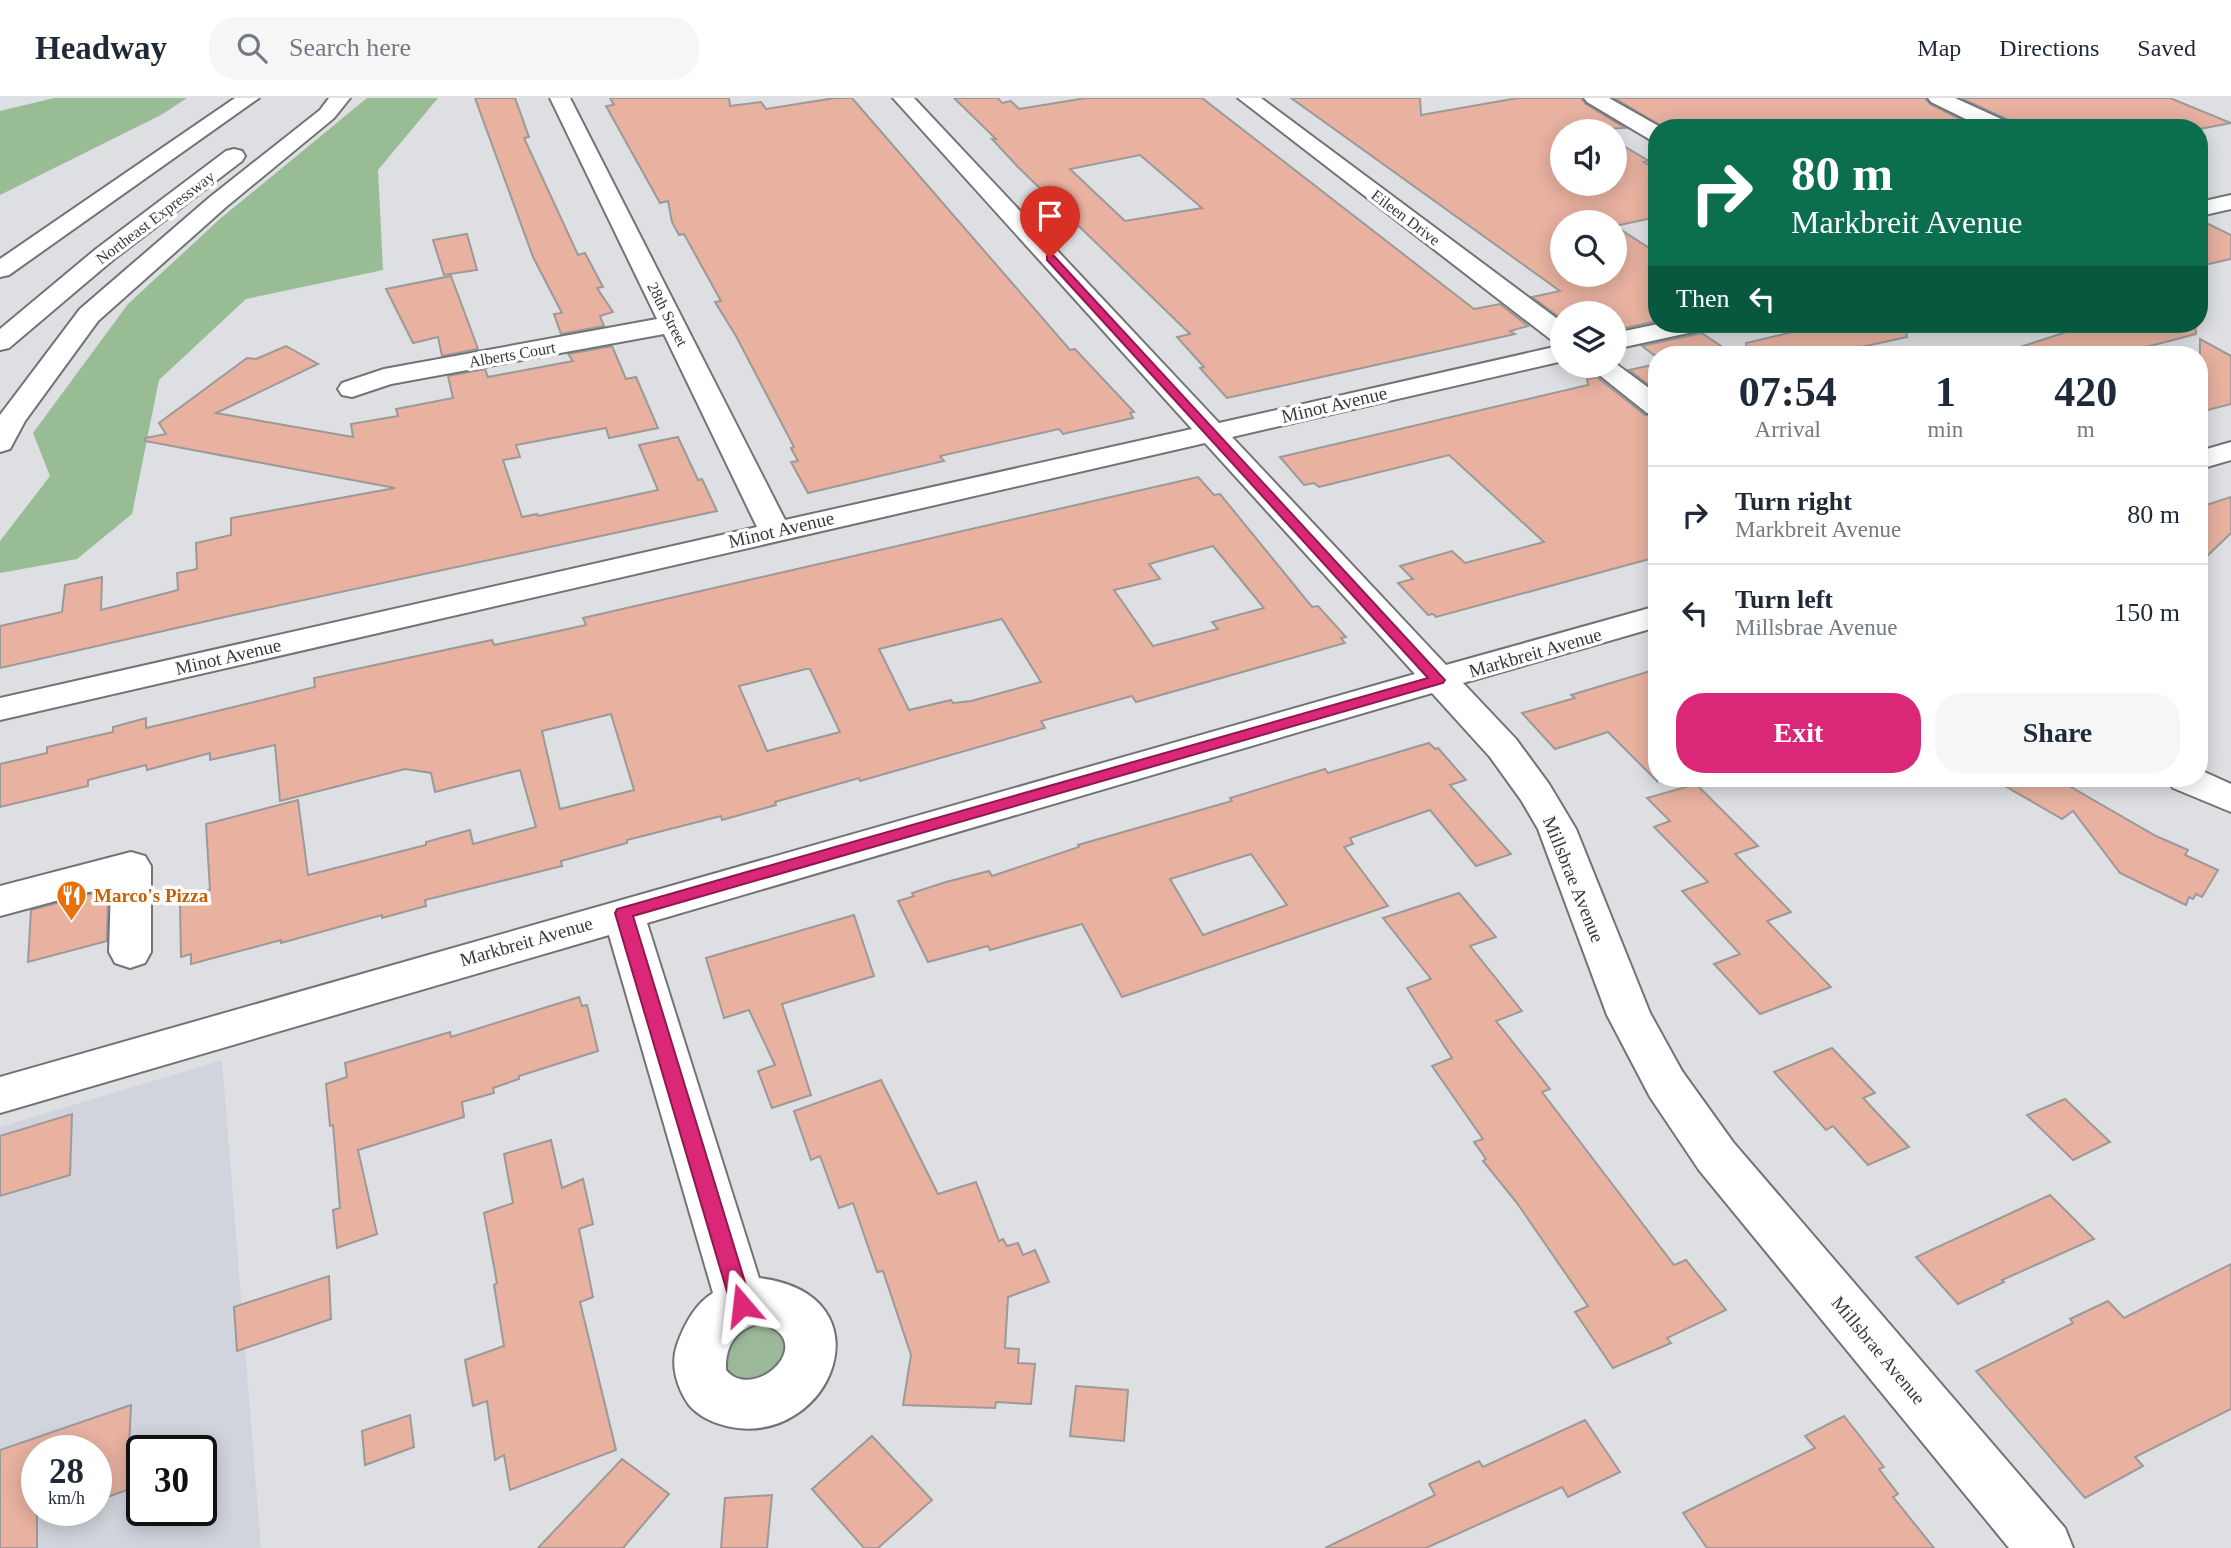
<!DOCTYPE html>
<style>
:root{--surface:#fff;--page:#f6f6f7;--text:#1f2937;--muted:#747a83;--line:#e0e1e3;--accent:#db2777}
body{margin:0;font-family:Georgia,serif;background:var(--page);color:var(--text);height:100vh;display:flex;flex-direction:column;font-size:26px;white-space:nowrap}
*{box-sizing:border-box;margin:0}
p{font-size:23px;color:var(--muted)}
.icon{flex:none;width:38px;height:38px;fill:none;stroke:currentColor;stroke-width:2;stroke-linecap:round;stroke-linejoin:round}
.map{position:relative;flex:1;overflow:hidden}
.sheet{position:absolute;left:1648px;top:248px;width:560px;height:441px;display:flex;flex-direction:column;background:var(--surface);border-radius:28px;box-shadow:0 4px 18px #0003}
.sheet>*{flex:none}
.banner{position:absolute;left:1648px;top:21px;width:560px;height:214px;border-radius:28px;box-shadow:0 4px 18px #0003;background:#0b6e4f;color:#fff;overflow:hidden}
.fabs{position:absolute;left:1550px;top:21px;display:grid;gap:14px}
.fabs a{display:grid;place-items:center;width:77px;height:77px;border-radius:50%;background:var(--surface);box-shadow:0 4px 18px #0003;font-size:35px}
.speed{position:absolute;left:21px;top:1337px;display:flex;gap:14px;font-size:35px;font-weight:700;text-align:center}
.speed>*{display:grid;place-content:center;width:91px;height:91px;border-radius:50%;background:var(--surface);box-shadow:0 4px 18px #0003;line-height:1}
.speed small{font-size:18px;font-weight:400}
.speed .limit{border:4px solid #111;border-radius:10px;background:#fff;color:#111}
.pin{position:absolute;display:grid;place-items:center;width:60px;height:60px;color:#fff;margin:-72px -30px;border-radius:50% 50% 50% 0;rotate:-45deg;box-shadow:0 0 7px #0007}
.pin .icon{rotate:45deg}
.me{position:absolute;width:77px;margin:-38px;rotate:343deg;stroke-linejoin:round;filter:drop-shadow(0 0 5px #0008)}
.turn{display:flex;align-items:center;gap:24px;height:147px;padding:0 28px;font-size:32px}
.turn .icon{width:91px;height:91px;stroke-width:2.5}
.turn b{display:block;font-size:49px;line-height:60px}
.then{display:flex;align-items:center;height:66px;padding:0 28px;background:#0003;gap:14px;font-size:26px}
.eta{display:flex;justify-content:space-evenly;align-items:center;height:119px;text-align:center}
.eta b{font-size:42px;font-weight:700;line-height:49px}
.primary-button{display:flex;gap:14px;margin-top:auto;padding:14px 28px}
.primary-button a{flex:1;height:80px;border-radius:28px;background:var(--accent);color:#fff;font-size:28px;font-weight:700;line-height:80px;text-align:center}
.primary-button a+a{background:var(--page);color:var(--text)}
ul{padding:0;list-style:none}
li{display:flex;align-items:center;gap:21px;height:98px;padding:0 28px;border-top:2px solid var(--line)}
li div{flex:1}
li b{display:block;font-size:26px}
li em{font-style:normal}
header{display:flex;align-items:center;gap:42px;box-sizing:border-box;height:98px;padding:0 35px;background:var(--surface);border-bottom:2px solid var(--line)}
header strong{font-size:33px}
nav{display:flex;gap:38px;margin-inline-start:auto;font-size:24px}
.search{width:490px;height:63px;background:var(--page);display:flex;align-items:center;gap:18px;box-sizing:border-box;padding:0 24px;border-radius:28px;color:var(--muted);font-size:26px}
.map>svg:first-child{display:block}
</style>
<header>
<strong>Headway</strong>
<div class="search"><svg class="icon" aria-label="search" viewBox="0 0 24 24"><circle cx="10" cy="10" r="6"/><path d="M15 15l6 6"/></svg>Search here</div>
<nav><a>Map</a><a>Directions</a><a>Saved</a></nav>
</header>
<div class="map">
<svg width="2231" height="1450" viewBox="0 0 2231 1450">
<rect width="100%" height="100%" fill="#dedfe2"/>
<path fill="#d1d4dd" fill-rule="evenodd" d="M222,962l39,488h-261v-421zM37,1353h59v59h-59zM142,1353h59v59h-59z"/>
<polygon fill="#9bb998" points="756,1219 786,1230 788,1262 759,1285 726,1278 719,1248"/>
<g fill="#98bc94">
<polygon points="54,0 187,0 161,17 0,97 0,13"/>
<polygon points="367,0 438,0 378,72 383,172 246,201 159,282 132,416 77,461 0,475 0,443 50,378 33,335 128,206 221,120"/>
</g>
<g fill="#e8b1a0" stroke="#9c9998" stroke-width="2" fill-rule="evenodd">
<polygon points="475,0 515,0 529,39 524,40 578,157 585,155 603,189 597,190 613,214 600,218 604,228 561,236 554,216 562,215 533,159"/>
<polygon points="610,0 729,0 730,8 761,4 766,11 835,0 852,0 1070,252 1075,251 1134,314 1130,315 1133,320 1063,336 1059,331 940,358 944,363 808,395 791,364 798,363 791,350 794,349 736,238 715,204 721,203 684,136 679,137 672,124 668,103 660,105 606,8 614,7"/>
<path d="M954,0h44l4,5 9,-2 8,8 67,-11h116l272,211 26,-5 28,22 -18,5 5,3 -288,64 -27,-30 4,-1 -27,-30 13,-3 -172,-167 -26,-28h4zM1140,57l62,53 -77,13 -55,-52z"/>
<polygon points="1291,0 1420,0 1421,17 1518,0 1581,0 1586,6 1625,30 1563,33 1563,86 1615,86 1615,43 1649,63 1644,64 1657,72 1657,119 1615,128 1615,124 1563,124 1563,177 1615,177 1615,128 1657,155 1657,223 1620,231 1615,228 1615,215 1563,215 1559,219 1532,199 1560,193"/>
<polygon points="1614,0 1925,0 1930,6 1978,30 1665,30"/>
<polygon points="1961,0 2170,0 2231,25 2200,31 2014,30 2011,23"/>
<polygon points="2200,122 2231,137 2231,161 2200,168"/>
<polygon points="467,136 477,172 444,177 433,142"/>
<polygon points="451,178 478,251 442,258 438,239 413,245 386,191"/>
<polygon points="1827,226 1905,226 1907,239 1825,257 1748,257 1746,245"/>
<polygon points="2091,226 2195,226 2196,236 2116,257 2015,257 2014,251"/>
<polygon points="1702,235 1734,257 1654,257 1642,248"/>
<polygon points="2200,241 2231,258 2231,306 2200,314"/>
<polygon points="286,248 318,266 216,315 353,339 351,326 398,318 396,311 453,300 448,278 485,271 488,279 573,263 568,256 612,248 626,281 636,279 658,330 609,340 606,330 516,347 520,359 503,362 522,419 537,416 538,418 658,392 639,347 678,339 698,382 702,381 717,413 225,519 0,570 0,528 62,514 65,487 102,479 101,512 178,492 177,475 197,471 196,445 231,437 231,420 395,390 145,343 145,340 166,336 159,325 247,260 256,261"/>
<polygon points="1657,266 1657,293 1629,272"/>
<polygon points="1597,279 1645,317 1657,319 1657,459 1436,519 1433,516 1428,517 1398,485 1413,481 1400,468 1452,453 1465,465 1544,444 1449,357 1319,389 1314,385 1304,387 1280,359 1588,287 1587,281"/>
<path d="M1198,379l16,18 6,-1 92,113 6,-1 28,31 -5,1 4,5 -209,59 -4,-6 -91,25 4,7 -185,53 -1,-3 -84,24 1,3 -54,15 -1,-4 -94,24v3l-66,18 1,5 -137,34 1,6 -44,12v-3l-101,28v-3l-90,24v-10l-10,3 -1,-54 14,-3v-7l16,-3 -4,-66 92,-24 10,75 118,-30v-3l44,-12 3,14 63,-17 -16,-57 -85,22 -4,-19 -26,-4 -125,32 -5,-56 -65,15v-7l-63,17 -1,-5 -58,15v6l-88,21v-43l47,-11v-6l66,-15v-5l33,-9v10l26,-6 143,-35 -1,-9 178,-38 2,5 92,-20 -3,-7zM1213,448l51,62 -52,14 6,7 -65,17 -39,-56 46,-11 -11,-15zM1002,521l39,63 -70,19 -18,2 -2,-3 -42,10 -30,-61zM806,571h4l30,63 -73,19 -28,-65zM611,616l23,76 -74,19 -18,-78z"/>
<polygon points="2231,399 2231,435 2200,465 2200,409"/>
<polygon points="1657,571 1657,683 1608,634 1555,651 1522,615 1575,600 1571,597"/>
<path d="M1429,645l6,6 3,-1 28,32 -16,5 61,69 -35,12 -46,-56 -80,28 3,6 -9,3 44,59 -266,91 -40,-73 -92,26 -2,-4 -60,16 -30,-61 16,-5 -2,-3 34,-11 43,-11 3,5 87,-29 -1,-2 154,-44 -2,-3 95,-29 3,4zM1251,756l36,51 -84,30 -33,-56z"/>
<polygon points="1993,681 2057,681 2156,738 2188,752 2185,757 2218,772 2202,799 2196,796 2193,801 2189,799 2186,807 2120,775 2073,713 2062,721"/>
<polygon points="1696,686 1758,748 1735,756 1791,814 1767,823 1831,889 1760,916 1714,866 1740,856 1682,793 1708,784 1654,729 1670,723 1647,700"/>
<polygon points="108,791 107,843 28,864 31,812"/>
<polygon points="1459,795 1496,839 1470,848 1522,913 1496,923 1550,991 1542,994 1674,1167 1686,1162 1726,1212 1667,1240 1671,1245 1613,1270 1575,1214 1588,1208 1517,1105 1483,1063 1486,1061 1474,1044 1483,1041 1432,968 1452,960 1407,890 1431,881 1383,820"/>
<polygon points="854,817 874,878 782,906 811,997 772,1010 758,973 775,967 749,912 724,920 706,860"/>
<polygon points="579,899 582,908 587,907 598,953 519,978 519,981 493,990 494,995 462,1004 464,1019 358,1052 377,1136 337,1150 333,1112 340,1110 333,1027 330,1028 326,986 347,979 345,965 450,934 451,939"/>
<polygon points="1832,950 1875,995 1863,1000 1909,1049 1868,1067 1833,1028 1826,1032 1774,974"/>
<polygon points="881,982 938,1096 976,1084 999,1143 1003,1141 1007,1148 1018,1145 1023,1157 1035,1152 1049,1184 1008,1199 1005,1250 1019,1251 1018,1265 1035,1266 1031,1306 996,1304 995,1310 903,1307 911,1257 883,1173 877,1174 853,1105 839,1110 820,1058 811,1062 794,1013"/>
<polygon points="2065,1001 2110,1044 2073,1062 2027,1017"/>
<polygon points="72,1016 70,1077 0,1098 0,1038"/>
<polygon points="551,1042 562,1090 583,1081 593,1126 579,1131 593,1199 580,1204 616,1352 510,1392 504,1357 495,1362 487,1303 473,1308 465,1262 504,1248 494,1187 497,1185 484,1115 513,1105 504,1056"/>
<polygon points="2050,1097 2094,1141 2002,1182 2004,1184 1958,1206 1916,1159"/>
<polygon points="2231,1166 2231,1311 2135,1359 2143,1368 2085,1400 1976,1273 2073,1225 2070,1221 2108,1203 2124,1220"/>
<polygon points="329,1178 331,1221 237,1253 234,1209"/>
<polygon points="1076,1288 1128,1292 1124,1343 1070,1338"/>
<polygon points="131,1307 127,1392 96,1403 96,1353 37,1353 37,1450 0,1450 0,1352"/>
<polygon points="410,1317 414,1349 365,1367 362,1333"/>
<polygon points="1844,1318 1884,1369 1879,1371 1898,1396 1893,1399 1934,1450 1707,1450 1683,1415 1815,1350 1805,1338"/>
<polygon points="1585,1322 1620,1374 1568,1399 1562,1389 1426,1450 1325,1450 1435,1397 1429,1386 1479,1363 1483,1369"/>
<polygon points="872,1338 932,1402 878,1450 864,1450 812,1391"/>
<polygon points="622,1361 669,1396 623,1450 538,1450"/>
<polygon points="772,1397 767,1450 721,1450 725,1400"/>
</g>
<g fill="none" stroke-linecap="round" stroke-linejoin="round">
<defs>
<g id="minor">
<path d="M550,0h20l215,422 407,-91 -299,-331h21l305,325 344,-78v16l-331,76 214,228 211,-59v21l-194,56 53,56 33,45 27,45 74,184 32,58 51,71 332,386 8,20h-64l-310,-378 -49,-73 -43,-82 -69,-186 -17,-29 -31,-43 -58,-64 -785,230 112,355c133,16 73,168 -28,149 -15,-3 -32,-10 -42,-22 -12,-17 -19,-40 -12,-60 7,-20 18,-41 36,-52l-104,-358 -609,178v-36l1415,-403 -210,-231 -1205,277v-22l757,-171 -93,-193 -273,50 -39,13 -10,-2 -4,-6 4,-6 42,-14 273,-50zM760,1225c62,17 -6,81 -34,47 -1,-24 10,-41 34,-47z"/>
<polygon points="1238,0 1261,0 1563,225 1563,246 1554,244"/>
<polygon points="1584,0 1609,0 1662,30 1657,30 1657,42 1649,41 1587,4"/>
<polygon points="1928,0 1955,0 2010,25 2012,30 1984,30 1931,4"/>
<polygon points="2231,97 2231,111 2200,118 2200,104"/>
<polygon points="1658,226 1706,226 1702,232 1615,251 1615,235"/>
<polygon points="1615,265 1657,296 1657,317 1647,315 1588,268 1615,268"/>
<polygon points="2231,344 2231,362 2200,371 2200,353"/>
<polygon points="2200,672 2231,686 2231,714 2173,690 2167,681 2200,681"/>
<polygon points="131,754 145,758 151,768 151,854 145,865 130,870 115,865 109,854 111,788 0,818 0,788"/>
</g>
<g id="highway">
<polygon points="235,0 259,0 9,177 0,179 0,161"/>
<polygon points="329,0 350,0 334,20 226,109 98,223 25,323 10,351 0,354 0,317 80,211 210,99 320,12"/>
<polygon points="234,51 242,53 245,58 242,63 114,161 9,250 0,252 0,231 96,151 226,53"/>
</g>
</defs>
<use href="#minor" stroke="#727375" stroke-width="4"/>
<use href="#highway" stroke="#727375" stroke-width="4"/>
<use href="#minor" fill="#fff" fill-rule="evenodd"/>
<use href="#highway" fill="#fff" fill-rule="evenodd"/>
</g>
<polygon fill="#db2777" stroke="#8e194d" stroke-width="2" points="1047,158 1054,158 1445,582 1443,585 633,818 752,1207 749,1213 742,1216 734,1213 731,1207 615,815 617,811 1428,580 1047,162"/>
<defs>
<symbol id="restaurant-pin" viewBox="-11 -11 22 30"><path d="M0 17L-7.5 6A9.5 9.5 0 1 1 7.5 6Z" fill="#e8710a" stroke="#fff"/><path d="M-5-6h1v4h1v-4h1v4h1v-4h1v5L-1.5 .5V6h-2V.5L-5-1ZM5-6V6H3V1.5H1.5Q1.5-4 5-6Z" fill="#fff"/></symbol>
</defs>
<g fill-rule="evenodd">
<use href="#restaurant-pin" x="54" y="780" width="35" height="47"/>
</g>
<g text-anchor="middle" stroke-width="7" stroke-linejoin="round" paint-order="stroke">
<g font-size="16" fill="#393a3b" stroke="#fff">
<text transform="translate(155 119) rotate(-37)" y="6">Northeast Expressway</text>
<text transform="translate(1406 119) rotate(37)" y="6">Eileen Drive</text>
<text transform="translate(668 216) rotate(63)" y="6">28th Street</text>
<text transform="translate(512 256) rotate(-10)" y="6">Alberts Court</text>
</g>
<g font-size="19" fill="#393a3b" stroke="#fff">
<text transform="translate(1334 306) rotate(-13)" y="7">Minot Avenue</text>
<text transform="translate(781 431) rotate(-13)" y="7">Minot Avenue</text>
<text transform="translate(1535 554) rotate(-16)" y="7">Markbreit Avenue</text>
<text transform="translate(228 558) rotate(-13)" y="7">Minot Avenue</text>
<text transform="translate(1574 781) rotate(68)" y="7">Millsbrae Avenue</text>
<text transform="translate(526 843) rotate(-16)" y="7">Markbreit Avenue</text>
<text transform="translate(1879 1252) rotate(50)" y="7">Millsbrae Avenue</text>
</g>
<g font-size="19" font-weight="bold" fill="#c56008" stroke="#fff" text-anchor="start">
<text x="94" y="804">Marco's Pizza</text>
</g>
</g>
</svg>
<div class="fabs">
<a><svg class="icon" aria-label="sound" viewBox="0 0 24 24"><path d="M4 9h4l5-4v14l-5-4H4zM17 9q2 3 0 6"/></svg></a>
<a><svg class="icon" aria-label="search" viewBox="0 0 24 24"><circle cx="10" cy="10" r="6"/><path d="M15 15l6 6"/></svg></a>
<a><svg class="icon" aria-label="layers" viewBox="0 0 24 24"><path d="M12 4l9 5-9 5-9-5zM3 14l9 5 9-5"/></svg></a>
</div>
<div class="speed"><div>28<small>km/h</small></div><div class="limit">30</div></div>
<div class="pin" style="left:1050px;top:160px;background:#d93025"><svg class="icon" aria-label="arrive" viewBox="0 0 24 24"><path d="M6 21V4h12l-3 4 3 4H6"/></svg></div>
<svg class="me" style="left:742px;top:1207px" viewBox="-20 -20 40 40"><path d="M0-17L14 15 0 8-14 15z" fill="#db2777" stroke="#fff" stroke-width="4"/></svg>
<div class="banner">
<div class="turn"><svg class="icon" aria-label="right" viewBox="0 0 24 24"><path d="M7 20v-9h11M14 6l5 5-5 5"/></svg><div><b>80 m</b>Markbreit Avenue</div></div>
<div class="then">Then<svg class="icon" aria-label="left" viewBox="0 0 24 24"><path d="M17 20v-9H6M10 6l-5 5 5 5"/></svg></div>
</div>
<section class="sheet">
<div class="eta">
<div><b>07:54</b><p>Arrival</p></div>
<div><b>1</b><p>min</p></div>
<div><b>420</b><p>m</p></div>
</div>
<ul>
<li><svg class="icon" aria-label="right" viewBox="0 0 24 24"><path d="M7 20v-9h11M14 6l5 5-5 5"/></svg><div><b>Turn right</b><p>Markbreit Avenue</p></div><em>80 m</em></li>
<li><svg class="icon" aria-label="left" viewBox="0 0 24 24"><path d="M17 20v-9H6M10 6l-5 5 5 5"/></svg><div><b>Turn left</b><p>Millsbrae Avenue</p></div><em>150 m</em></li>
</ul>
<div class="primary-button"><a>Exit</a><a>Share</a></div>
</section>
</div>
